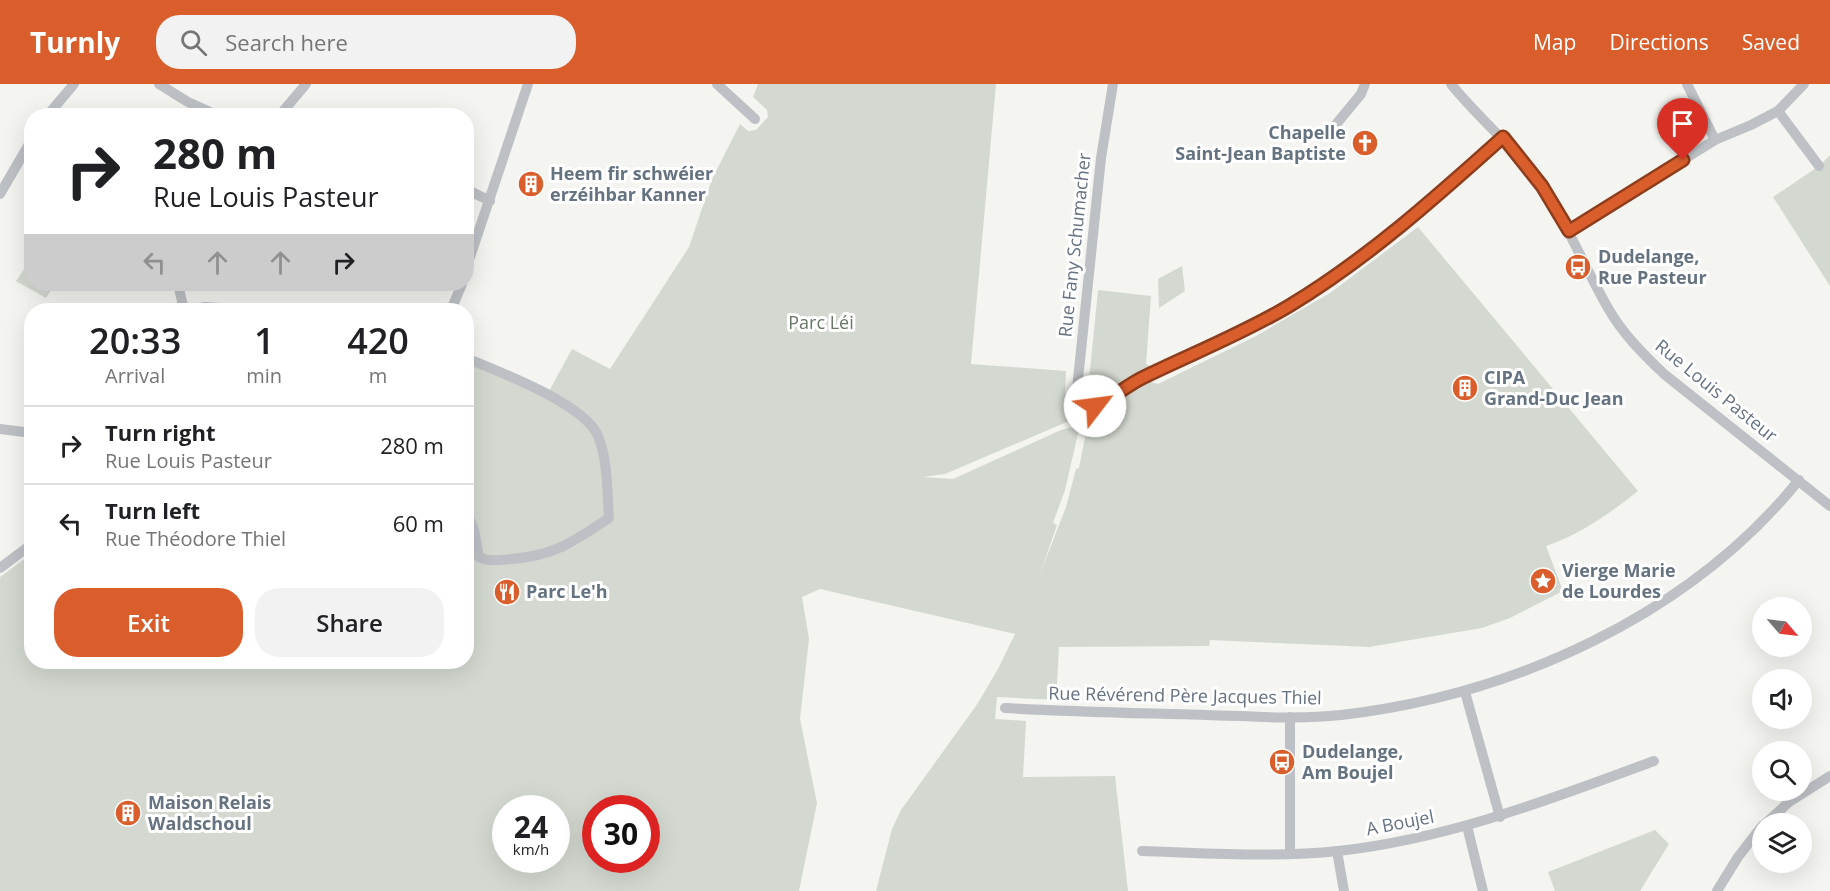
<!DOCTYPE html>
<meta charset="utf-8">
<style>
:root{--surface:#fff;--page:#f2f2f2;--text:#202124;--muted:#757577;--line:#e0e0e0;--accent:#d95e2b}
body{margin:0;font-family:"Open Sans",sans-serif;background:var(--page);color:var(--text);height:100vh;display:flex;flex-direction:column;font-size:22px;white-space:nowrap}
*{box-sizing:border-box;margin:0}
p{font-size:20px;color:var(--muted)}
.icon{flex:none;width:33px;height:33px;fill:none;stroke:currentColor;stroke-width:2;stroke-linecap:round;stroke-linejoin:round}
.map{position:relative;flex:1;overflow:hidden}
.sheet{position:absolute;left:24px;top:219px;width:450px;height:366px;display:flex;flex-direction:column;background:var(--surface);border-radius:24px;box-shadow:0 6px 24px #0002}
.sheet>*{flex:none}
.banner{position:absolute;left:24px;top:24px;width:450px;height:183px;border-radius:24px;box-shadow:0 6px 24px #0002;background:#fff;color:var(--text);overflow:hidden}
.needle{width:39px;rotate:118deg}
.fabs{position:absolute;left:1752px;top:513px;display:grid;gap:12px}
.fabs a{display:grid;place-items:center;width:60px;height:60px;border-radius:50%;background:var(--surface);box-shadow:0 6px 24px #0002;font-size:30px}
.speed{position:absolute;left:492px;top:711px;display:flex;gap:12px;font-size:30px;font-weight:700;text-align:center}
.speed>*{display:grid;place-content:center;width:78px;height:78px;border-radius:50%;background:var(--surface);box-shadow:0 6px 24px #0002;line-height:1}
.speed small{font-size:15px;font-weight:400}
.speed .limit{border:9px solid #d22;background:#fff;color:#111}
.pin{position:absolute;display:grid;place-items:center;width:51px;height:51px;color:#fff;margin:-62px -26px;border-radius:50% 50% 50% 0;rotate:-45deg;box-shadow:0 0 6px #0007}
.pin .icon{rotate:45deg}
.me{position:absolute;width:66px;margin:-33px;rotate:60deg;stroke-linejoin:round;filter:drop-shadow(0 0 4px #0008)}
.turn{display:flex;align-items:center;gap:21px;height:126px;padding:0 30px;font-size:27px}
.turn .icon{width:78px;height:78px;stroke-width:2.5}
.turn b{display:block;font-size:42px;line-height:51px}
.lanes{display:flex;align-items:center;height:57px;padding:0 30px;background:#0003;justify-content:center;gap:30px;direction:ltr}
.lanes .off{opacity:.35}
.eta{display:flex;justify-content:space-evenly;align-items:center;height:102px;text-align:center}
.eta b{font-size:36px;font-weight:600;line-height:42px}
.action{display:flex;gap:12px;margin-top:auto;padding:12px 30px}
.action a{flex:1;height:69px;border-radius:24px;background:var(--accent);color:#fff;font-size:24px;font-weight:600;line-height:69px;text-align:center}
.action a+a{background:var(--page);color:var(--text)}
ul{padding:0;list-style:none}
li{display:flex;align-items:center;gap:18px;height:78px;padding:0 30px;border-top:2px solid var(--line)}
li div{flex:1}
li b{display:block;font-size:22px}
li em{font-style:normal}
header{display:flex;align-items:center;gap:36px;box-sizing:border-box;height:84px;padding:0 30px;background:var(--accent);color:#fff}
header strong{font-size:28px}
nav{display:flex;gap:33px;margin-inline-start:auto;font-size:21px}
.search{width:420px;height:54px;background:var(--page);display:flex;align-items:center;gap:15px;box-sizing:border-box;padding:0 21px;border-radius:24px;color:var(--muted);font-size:22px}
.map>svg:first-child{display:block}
</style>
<header>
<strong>Turnly</strong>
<div class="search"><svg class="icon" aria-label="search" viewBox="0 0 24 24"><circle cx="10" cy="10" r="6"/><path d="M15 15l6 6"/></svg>Search here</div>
<nav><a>Map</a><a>Directions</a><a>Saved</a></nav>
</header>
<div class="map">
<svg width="1830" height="807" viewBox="0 0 1830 807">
<rect width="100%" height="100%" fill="#f4f4f0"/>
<g fill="#d3d9d0" fill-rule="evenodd">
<path d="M758,0h238l-25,280 95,7 -1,23 9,5 5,8 -3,11 -131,56 -22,3 30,2 108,-49 19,-5 -15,65 -12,33 4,2 -17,49 26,-67 10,-38 3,-1 9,-46 4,-5 52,-37 14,4 98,-48 74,-43 88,-66 220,264c-29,23 -57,43 -92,55l17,45 -53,27 -28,10 -113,19 -159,-7 -1,6 -150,1 -3,53 -59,-3 -2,22 31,2 -3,56 92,-1 13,115h-252l16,-62 9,-19 77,-107 21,-36 16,-33 -195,-45 -18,8 7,42 -9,80 17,84 -18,88h-799v-314l31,-23 1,108h434l1,-293 6,-8 74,34 25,-46 38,20 79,-122 23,-68 28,-55 8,7 8,-1 12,-13 -1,-7 -14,-13zM506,724h50v52h-50zM596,724h50v52h-50z"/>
<polygon points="1830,71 1830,202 1773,113 1819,82"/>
<polygon points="31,175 32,200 55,200 46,214 16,197"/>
<polygon points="1182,182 1185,207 1159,224 1158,195"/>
<polygon points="1098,206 1151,212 1146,280 1150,282 1099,315 1090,315 1084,307 1086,296 1089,296"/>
<polygon points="1655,746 1669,760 1640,807 1555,807 1548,788"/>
</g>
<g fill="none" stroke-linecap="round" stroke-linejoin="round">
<g stroke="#bdc0c4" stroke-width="10">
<polyline points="159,0 188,18 219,32"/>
<polyline points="717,0 755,35"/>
<path d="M1113,0l-12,74 -24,231 10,18c21,-1 37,-20 55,-29 49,-23 101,-44 147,-72 78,-48 146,-108 214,-169"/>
<path d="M1451,0c29,36 65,64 91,103 26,38 43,81 66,121 14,25 35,46 56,66l166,132"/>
<polyline points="1687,0 1715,56"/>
<polyline points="1778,27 1819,82"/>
<polyline points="47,32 74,0"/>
<polyline points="279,32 306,0"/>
<polyline points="1333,44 1361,10 1365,0"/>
<polyline points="466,105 490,117"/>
<polyline points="0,110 32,55"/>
<polyline points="1569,147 1715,56 1751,41 1778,27 1804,0"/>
<polyline points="466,185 528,0"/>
<polyline points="178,200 184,226"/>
<polyline points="189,226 205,223 251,226"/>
<polyline points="451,226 462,200"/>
<path d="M466,274c34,14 119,46 132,78 10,24 9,56 11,82 -34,23 -55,38 -98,41 -11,1 -22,3 -32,-2l-5,-27 -8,-20"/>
<polyline points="0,345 32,349"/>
<polyline points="0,484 32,460"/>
<polyline points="1465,608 1500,733"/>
<path d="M1005,624c67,4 134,5 200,7 45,1 91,5 136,0 172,-20 348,-99 458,-235"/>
<polyline points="1290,633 1290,769"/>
<polyline points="1765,740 1789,718 1830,692"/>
<polyline points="1467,742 1483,807"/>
<path d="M1142,767c65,2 132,7 196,0 110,-12 213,-52 316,-90"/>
<polyline points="1337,767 1344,807"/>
<polyline points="1717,807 1738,773 1762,742"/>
</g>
</g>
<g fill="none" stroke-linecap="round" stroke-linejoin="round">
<defs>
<path id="route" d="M1095,322c17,-7 31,-20 47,-28 49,-24 100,-44 147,-72 78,-47 146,-108 214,-169l39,49 27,45 114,-71"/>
</defs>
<use href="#route" stroke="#8d3d1c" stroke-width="15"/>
<use href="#route" stroke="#d95e2b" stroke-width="10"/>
</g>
<defs>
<symbol id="church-disc" viewBox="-11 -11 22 22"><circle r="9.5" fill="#d95e2b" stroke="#fff"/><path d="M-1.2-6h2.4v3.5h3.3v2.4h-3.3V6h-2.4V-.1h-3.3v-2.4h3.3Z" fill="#fff"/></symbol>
<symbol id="building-disc" viewBox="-11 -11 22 22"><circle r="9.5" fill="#d95e2b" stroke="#fff"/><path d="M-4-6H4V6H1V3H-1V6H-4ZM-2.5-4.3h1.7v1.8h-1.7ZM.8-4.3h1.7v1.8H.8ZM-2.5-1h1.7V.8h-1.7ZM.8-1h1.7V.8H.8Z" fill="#fff"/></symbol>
<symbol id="bus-disc" viewBox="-11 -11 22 22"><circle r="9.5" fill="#d95e2b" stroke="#fff"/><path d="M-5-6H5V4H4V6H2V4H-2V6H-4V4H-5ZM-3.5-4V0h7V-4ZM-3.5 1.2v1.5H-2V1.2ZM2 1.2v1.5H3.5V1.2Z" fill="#fff"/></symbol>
<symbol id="sight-disc" viewBox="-11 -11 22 22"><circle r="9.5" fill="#d95e2b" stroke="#fff"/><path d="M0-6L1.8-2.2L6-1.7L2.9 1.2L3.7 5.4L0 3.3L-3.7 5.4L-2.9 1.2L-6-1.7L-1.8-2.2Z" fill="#fff"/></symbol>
<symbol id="restaurant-disc" viewBox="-11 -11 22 22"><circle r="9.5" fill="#d95e2b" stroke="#fff"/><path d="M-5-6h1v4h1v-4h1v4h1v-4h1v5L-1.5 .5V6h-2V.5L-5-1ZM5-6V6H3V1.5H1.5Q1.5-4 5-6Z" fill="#fff"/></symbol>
</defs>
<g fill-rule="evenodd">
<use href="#church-disc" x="1350" y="44" width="30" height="30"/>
<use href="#building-disc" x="516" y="85" width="30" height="30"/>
<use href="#bus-disc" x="1563" y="168" width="30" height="30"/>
<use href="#building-disc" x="1450" y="289" width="30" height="30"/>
<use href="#sight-disc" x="1528" y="482" width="30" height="30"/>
<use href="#restaurant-disc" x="492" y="493" width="30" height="30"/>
<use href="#bus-disc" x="1267" y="663" width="30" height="30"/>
<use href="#building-disc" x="113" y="714" width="30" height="30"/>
</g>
<g text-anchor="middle" stroke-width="6" stroke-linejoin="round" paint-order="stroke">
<g font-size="18" font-weight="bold" fill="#657280" stroke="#fff" text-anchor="start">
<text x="1346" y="55" text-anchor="end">Chapelle<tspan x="1346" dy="21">Saint-Jean Baptiste</tspan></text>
<text x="550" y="96">Heem fir schwéier<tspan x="550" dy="21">erzéihbar Kanner</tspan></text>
<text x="1598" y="179">Dudelange,<tspan x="1598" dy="21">Rue Pasteur</tspan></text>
<text x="1484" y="300">CIPA<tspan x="1484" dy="21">Grand-Duc Jean</tspan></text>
<text x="1562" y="493">Vierge Marie<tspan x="1562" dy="21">de Lourdes</tspan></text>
<text x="526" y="514">Parc Le'h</text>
<text x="1302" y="674">Dudelange,<tspan x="1302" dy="21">Am Boujel</tspan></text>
<text x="148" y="725">Maison Relais<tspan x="148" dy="21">Waldschoul</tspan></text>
</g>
<g font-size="18" fill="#657280" stroke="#fff">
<text transform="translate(1075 161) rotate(-84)" y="6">Rue Fany Schumacher</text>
<text transform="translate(1716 307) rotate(39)" y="6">Rue Louis Pasteur</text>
<text transform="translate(1185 612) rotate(1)" y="6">Rue Révérend Père Jacques Thiel</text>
<text transform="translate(1400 739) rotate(-11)" y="6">A Boujel</text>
</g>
<g font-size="18" fill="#667863" stroke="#fff">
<text x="821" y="245">Parc Léi</text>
</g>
</g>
</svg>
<div class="fabs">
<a><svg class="needle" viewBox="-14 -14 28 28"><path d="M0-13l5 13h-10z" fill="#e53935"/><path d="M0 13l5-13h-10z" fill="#757577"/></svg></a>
<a><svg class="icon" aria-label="sound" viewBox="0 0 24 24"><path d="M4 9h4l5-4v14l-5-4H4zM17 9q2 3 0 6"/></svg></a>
<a><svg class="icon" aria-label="search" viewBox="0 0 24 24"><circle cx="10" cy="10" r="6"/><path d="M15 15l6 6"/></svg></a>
<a><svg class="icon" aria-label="layers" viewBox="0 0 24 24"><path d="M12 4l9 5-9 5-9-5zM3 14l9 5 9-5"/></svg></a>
</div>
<div class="speed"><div>24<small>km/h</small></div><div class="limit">30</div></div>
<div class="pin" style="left:1683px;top:76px;background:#d93025"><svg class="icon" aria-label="arrive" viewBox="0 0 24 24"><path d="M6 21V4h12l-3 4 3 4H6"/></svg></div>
<svg class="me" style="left:1095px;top:322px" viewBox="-20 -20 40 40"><circle r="19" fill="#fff"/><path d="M0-13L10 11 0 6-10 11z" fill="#d95e2b"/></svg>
<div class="banner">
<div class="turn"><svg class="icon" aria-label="right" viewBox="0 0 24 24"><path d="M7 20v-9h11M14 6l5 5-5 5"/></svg><div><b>280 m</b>Rue Louis Pasteur</div></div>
<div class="lanes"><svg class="icon off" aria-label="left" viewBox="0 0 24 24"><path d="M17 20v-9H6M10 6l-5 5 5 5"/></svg><svg class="icon off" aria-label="ahead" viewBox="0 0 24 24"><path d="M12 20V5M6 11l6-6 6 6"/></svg><svg class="icon off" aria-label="ahead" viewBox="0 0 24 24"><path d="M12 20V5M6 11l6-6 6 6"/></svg><svg class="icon" aria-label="right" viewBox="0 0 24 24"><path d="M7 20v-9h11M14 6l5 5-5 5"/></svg></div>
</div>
<section class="sheet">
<div class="eta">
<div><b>20:33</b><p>Arrival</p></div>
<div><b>1</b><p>min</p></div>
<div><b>420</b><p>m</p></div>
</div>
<ul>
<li><svg class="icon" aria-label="right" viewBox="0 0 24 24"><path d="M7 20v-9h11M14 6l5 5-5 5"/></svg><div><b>Turn right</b><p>Rue Louis Pasteur</p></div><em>280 m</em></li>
<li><svg class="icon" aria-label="left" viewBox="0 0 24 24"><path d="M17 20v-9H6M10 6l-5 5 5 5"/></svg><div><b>Turn left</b><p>Rue Théodore Thiel</p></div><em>60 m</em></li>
</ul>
<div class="action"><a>Exit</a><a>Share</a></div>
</section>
</div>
